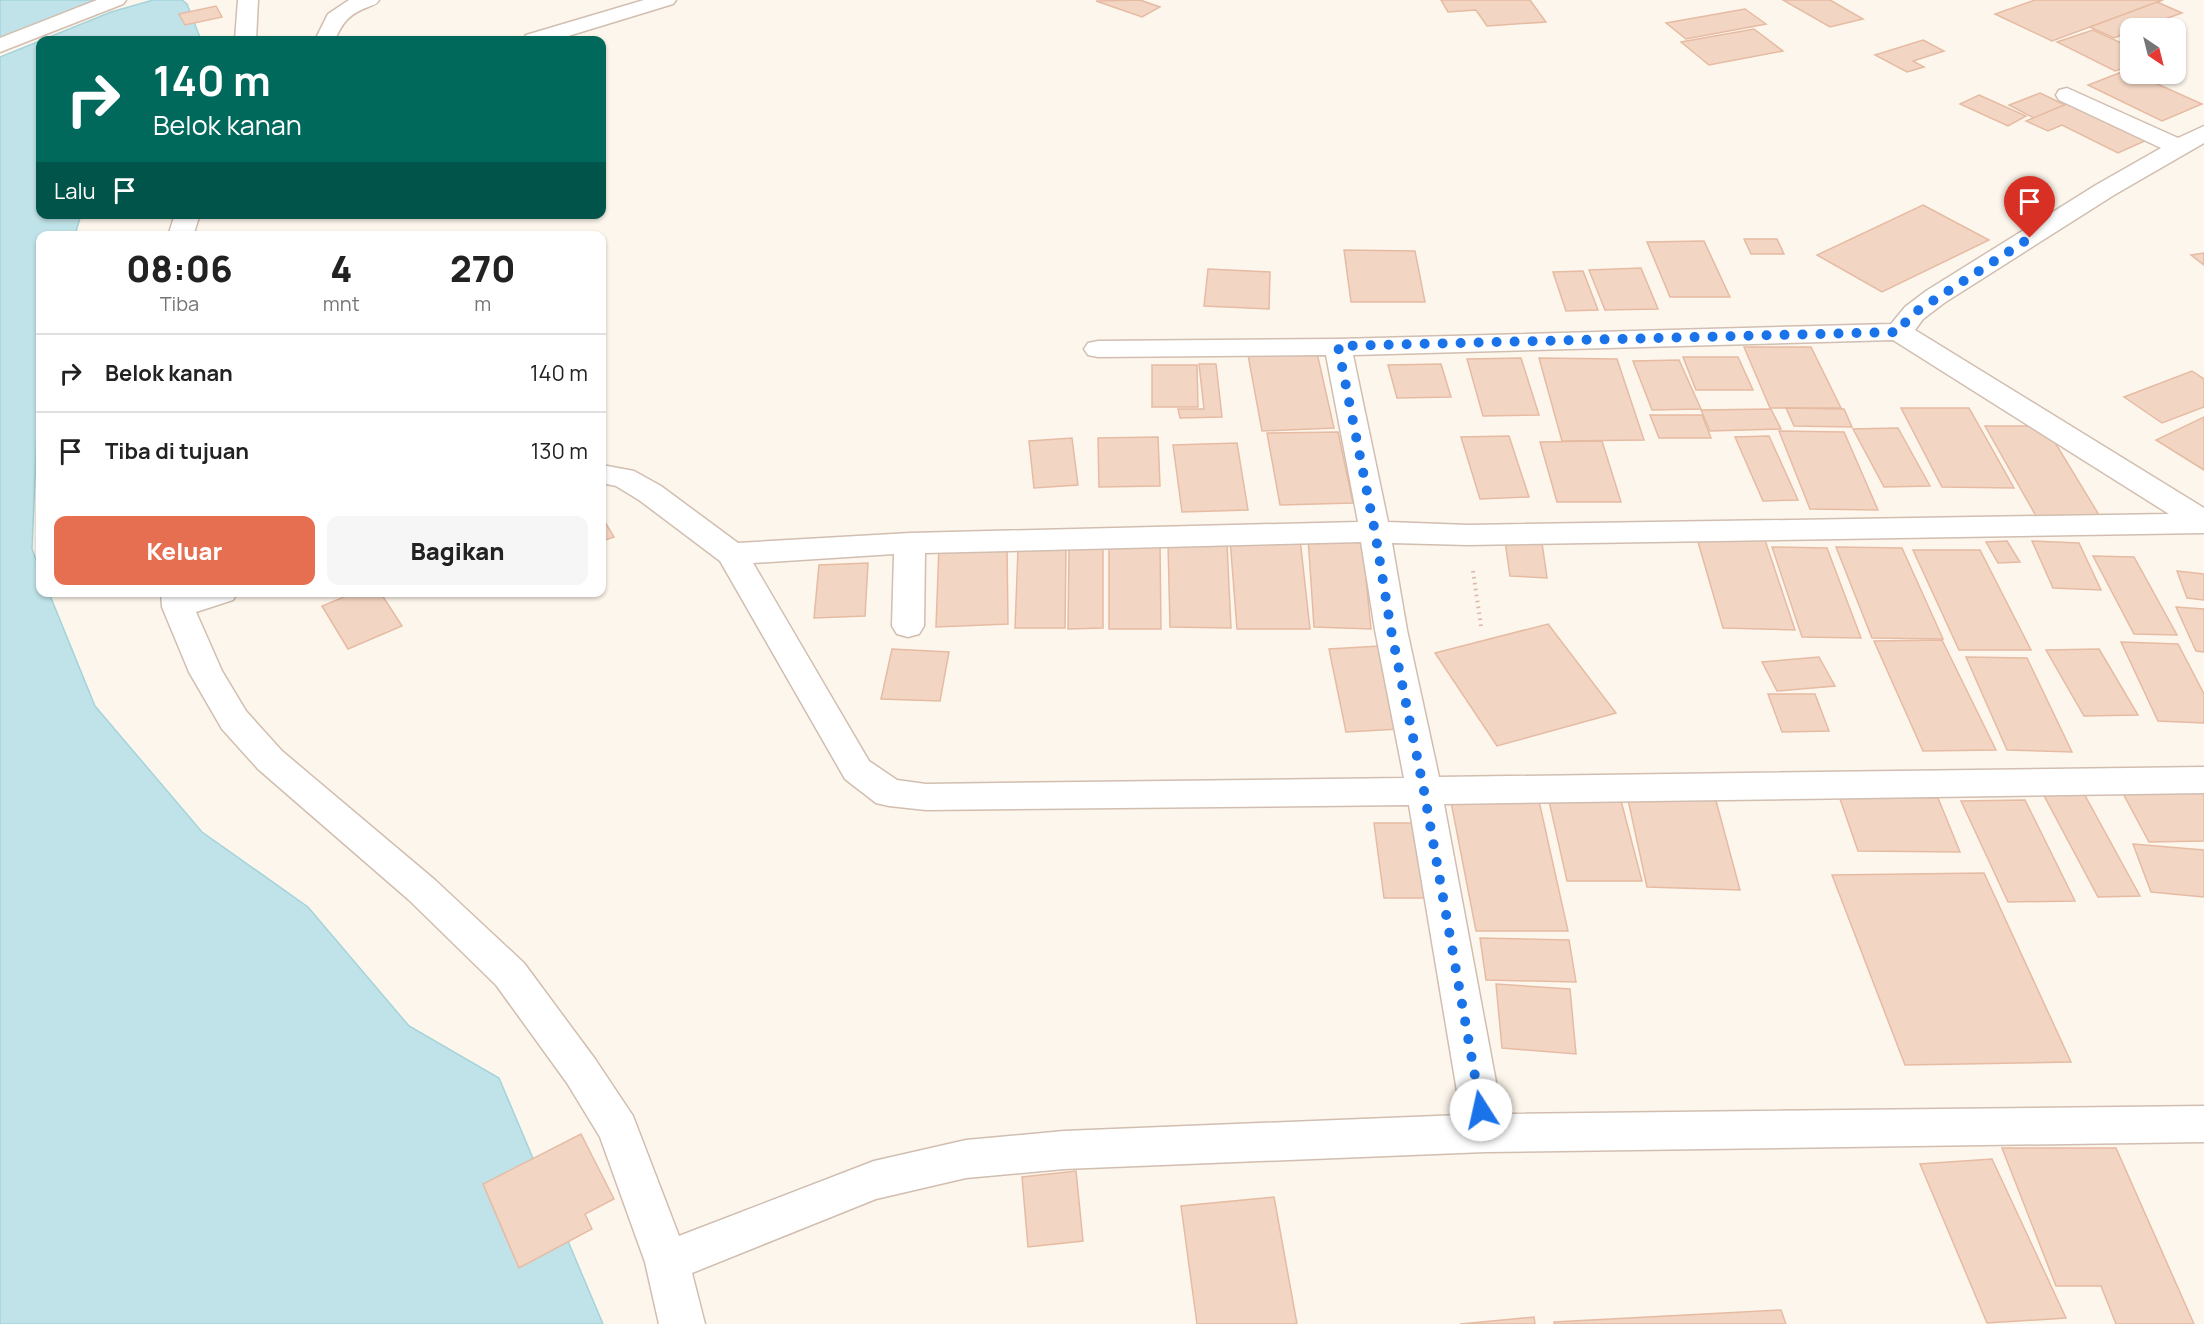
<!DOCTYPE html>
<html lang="id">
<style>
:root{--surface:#fff;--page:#f6f6f6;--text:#222;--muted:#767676;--line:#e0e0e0;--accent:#e76f51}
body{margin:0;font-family:Manrope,sans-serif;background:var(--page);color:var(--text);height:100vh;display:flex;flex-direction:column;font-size:22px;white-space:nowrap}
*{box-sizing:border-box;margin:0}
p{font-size:20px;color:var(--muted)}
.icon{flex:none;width:33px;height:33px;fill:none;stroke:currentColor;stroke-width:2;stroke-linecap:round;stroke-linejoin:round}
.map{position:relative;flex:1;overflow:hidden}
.panel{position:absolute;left:36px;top:231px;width:570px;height:366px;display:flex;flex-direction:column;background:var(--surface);border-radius:12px;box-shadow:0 2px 4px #0004}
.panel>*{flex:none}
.hud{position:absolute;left:36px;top:36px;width:570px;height:183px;border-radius:12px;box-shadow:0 2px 4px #0004;background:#00695c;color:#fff;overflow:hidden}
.needle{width:39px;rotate:145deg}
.controls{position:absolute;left:2120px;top:18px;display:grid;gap:12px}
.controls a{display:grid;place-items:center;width:66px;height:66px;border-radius:12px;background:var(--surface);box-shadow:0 2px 4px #0004;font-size:30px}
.pin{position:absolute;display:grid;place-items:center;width:51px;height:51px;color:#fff;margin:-62px -26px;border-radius:50% 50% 50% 0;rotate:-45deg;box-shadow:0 0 6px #0007}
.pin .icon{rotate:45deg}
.me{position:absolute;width:66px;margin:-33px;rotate:350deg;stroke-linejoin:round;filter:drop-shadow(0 0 4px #0008)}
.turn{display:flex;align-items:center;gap:21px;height:126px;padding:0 18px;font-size:27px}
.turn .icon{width:78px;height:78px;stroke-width:2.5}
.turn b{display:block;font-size:42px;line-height:51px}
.then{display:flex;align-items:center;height:57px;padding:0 18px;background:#0003;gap:12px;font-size:22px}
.eta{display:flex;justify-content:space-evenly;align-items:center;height:102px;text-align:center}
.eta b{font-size:36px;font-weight:800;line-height:42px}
.button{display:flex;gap:12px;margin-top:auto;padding:12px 18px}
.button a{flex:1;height:69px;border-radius:12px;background:var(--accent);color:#fff;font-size:24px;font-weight:800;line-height:69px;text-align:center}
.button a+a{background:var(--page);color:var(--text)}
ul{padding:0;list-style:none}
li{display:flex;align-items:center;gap:18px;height:78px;padding:0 18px;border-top:2px solid var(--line)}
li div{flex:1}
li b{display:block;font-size:22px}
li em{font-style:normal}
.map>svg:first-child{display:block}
</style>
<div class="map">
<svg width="2204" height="1324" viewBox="0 0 2204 1324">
<rect width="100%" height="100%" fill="#fdf6ec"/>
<g fill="#bfe3e8" stroke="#a5d3da" stroke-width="1.5">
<polygon points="0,0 98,0 0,38"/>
<polygon points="153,0 182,0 187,4 201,40 40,40 40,214 84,215 80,218 75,235 40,236 40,360 32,549 40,570 40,592 49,593 95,706 202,832 308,907 409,1026 499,1078 603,1324 0,1324 0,57 111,12"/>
</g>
<g fill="#f3d5c3" stroke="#e6bba3" stroke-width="1.5">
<polygon points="1140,0 1160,7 1142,17 1096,1"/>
<polygon points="1441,0 1530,0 1546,22 1487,26 1476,10 1448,12"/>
<polygon points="1783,0 1830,0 1863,19 1830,27"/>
<polygon points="2035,0 2163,0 2052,41 1995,14"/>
<polygon points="2157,2 2182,13 2140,28 2130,28 2130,32 2114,38 2090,27"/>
<polygon points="216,6 222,17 185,25 179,14"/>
<polygon points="1745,9 1766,24 1686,39 1666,23"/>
<polygon points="1754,29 1783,51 1709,65 1681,42"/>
<polygon points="2093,30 2121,43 2130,40 2130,66 2115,71 2057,42"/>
<polygon points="1923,40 1944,51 1913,61 1924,67 1907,72 1875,55"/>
<polygon points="2127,70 2130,74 2135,74 2202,104 2162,121 2088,85"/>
<polygon points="2040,93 2065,105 2034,118 2009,105"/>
<polygon points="1979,95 2026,116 2008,126 1960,104"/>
<polygon points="2069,103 2147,140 2118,153 2062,125 2048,131 2026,121"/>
<polygon points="1923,205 1989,240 1882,292 1817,255"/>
<polygon points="1744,239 1777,239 1784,254 1751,254"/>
<polygon points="1704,241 1730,297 1670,297 1647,242"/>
<polygon points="1344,250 1415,251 1425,302 1351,302"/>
<polygon points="2204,253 2204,265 2191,255"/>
<polygon points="1641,268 1658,309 1605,310 1589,270"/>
<polygon points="1208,269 1270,272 1269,309 1204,306"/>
<polygon points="1583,271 1598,310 1566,311 1553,272"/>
<polygon points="1744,347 1811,347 1841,408 1770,408"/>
<polygon points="1317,353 1334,428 1262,431 1248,355"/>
<polygon points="1683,357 1738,357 1753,390 1696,390"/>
<polygon points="1521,358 1539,415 1483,416 1467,359"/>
<polygon points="1539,358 1617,359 1644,440 1562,441"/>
<polygon points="1679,360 1701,409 1652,410 1633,361"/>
<polygon points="1199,364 1216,364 1222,417 1180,418 1178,409 1204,409"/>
<polygon points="1441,364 1451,397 1397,398 1388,365"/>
<polygon points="1152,365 1197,365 1198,407 1152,407"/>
<polygon points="2192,371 2204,379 2204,407 2162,423 2124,397"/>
<polygon points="1786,408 1844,409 1852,427 1794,426"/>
<polygon points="1901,408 1969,408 2014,488 1942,487"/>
<polygon points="1771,409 1781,429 1710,431 1701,410"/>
<polygon points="1650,415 1702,415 1711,438 1659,438"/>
<polygon points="2204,417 2204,470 2156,440"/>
<polygon points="1985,426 2045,426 2099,515 2036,516"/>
<polygon points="1898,428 1930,486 1884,487 1853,429"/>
<polygon points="1779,431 1844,432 1878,510 1810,509"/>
<polygon points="1338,432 1353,503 1280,505 1267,433"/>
<polygon points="1509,436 1529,497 1480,499 1461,437"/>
<polygon points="1769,436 1798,500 1763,501 1735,437"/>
<polygon points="1158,437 1160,486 1099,487 1098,438"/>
<polygon points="1072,438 1078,485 1034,488 1029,441"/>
<polygon points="1602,441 1621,502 1557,502 1540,442"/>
<polygon points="1237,443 1248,510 1182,512 1173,445"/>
<polygon points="602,517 614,537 602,541"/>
<polygon points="1696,535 1764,537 1795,630 1723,628"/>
<polygon points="1308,537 1362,538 1371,629 1314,627"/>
<polygon points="1230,539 1300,539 1310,629 1237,629"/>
<polygon points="1505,541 1542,543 1547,578 1510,576"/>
<polygon points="2007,541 2020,562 1998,563 1986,542"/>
<polygon points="2032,541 2079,543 2101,590 2053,588"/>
<polygon points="1007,544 1008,624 936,627 939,546"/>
<polygon points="1109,544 1160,544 1161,629 1109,629"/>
<polygon points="1168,544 1227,544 1231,628 1170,627"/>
<polygon points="1772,547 1827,548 1861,638 1802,637"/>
<polygon points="1836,547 1902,548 1943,639 1872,638"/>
<polygon points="1069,548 1103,548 1103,628 1068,629"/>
<polygon points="1018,549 1066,549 1065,628 1015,628"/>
<polygon points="1913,550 1980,550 2031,650 1959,650"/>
<polygon points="2093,556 2134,557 2177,635 2134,634"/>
<polygon points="868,563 865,616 814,618 819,565"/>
<polygon points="2177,571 2204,574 2204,600 2187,598"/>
<polygon points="356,592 380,592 402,626 348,649 322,606"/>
<polygon points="2176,607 2204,609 2204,652 2196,651"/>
<polygon points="1548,624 1616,713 1497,746 1435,653"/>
<polygon points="1942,640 1996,750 1923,751 1874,641"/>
<polygon points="2121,642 2178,644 2204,694 2204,723 2158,721"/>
<polygon points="1380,646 1399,729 1346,732 1329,649"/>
<polygon points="892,649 949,652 940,701 881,699"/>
<polygon points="2099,649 2138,715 2084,716 2046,650"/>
<polygon points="1819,657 1835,686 1777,691 1762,662"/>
<polygon points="1966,657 2027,658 2072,752 2007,750"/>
<polygon points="1768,694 1815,694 1829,731 1782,732"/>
<polygon points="2204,785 2204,841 2149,842 2119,786"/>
<polygon points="2041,790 2082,790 2140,896 2098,897"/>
<polygon points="1547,792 1619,793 1642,881 1567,881"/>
<polygon points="1627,795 1715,797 1740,890 1647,887"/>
<polygon points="1839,796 1938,798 1960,852 1858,851"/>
<polygon points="2025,800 2075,901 2008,902 1961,801"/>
<polygon points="1539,801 1568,931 1476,931 1451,802"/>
<polygon points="1374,823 1415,823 1426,898 1384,898"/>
<polygon points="2133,844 2204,850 2204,897 2151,892"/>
<polygon points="1984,873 2071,1062 1905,1065 1832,875"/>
<polygon points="1480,938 1569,940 1576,982 1486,980"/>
<polygon points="1496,984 1570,989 1576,1054 1502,1048"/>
<polygon points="581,1134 614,1199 585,1214 592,1229 519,1268 483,1184"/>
<polygon points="2002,1148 2116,1148 2194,1324 2116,1324 2101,1286 2056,1286"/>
<polygon points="1992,1159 2066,1318 1987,1323 1920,1164"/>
<polygon points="1076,1171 1083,1241 1028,1247 1022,1177"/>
<polygon points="1274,1197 1297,1324 1197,1324 1181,1206"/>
<polygon points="1781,1310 1786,1324 1554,1324 1554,1322"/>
<polygon points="1534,1317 1535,1324 1460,1324"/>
</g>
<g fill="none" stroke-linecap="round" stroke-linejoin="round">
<defs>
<g id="minor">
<polygon points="97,0 126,0 123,4 0,52 0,38"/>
<polygon points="238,0 258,0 256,40 235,40"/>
<path d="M349,0h30c-3,5 -6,5 -11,7 -19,7 -26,16 -33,33h-20l13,-26z"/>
<polygon points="644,0 676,0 673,4 555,40 523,40 526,35"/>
<path d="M2067,88l111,50 26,-12v17l-90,52 -170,108 -21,16 -8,11 289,178v25l-736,12 -76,-2 15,87 32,147 765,-10v26l-760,11 58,310 702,-8v36l-719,10 -421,17 -98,9 -90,21 -184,74 13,51h-46l-14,-62 -45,-125 -33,-54 -71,-98 -87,-85 -151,-131 -36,-40 -33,-57 -27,-65 -1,-15h77l-5,8 -37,12 26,59 24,40 36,40 153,129 89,83 71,96 38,57 46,120 195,-75 92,-21 98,-9 397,-16 -52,-310 -483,5 -37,-4 -13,-3 -31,-24 -125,-218 -81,-61 -23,-14 -14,-3v-18l32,6 27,15 77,57 172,-10 448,-11 -32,-167 -228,2 -10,-2 -4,-6 4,-6 10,-2 240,-2 553,-15 14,-17 21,-16 170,-106 65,-37 -102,-48 -3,-5 3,-5zM1893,340l276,174 -701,11 -80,-3 -35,-167zM1361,542l14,88 29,148 -478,6 -29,-4 -28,-19 -116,-198 141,-9 -2,72 5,8 11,3 11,-3 5,-8 1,-73z"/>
<polygon points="175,214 200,214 193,236 168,236"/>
</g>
</defs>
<use href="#minor" stroke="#d1beb0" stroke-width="3"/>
<polyline stroke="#d9b8a5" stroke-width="4" stroke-dasharray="1.5 4.5" stroke-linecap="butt" points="1473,571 1481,626"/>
<use href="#minor" fill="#fff" fill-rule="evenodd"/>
</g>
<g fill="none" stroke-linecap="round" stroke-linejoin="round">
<polyline stroke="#1a73e8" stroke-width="10" stroke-dasharray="0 18" points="1481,1110 1424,791 1391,630 1375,532 1338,346 1899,332 1902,326 1914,313 2030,238"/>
</g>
</svg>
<div class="controls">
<a><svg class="needle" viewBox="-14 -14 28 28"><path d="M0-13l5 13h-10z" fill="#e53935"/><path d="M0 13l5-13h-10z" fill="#767676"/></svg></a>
</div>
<div class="pin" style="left:2030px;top:238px;background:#d93025"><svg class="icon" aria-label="arrive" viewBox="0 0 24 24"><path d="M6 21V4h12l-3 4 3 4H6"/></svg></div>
<svg class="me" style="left:1481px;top:1110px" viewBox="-20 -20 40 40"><circle r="19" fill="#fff"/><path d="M0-13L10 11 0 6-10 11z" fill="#1a73e8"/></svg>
<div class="hud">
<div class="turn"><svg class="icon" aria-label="right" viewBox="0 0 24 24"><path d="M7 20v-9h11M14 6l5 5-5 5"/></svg><div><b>140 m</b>Belok kanan</div></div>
<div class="then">Lalu<svg class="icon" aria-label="arrive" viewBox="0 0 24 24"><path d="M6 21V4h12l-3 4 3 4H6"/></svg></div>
</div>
<section class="panel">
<div class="eta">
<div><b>08:06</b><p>Tiba</p></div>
<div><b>4</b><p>mnt</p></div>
<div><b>270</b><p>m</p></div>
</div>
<ul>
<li><svg class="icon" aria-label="right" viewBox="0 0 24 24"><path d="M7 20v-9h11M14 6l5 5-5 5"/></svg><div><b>Belok kanan</b></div><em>140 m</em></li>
<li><svg class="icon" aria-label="arrive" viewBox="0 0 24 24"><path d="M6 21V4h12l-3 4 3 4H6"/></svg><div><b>Tiba di tujuan</b></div><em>130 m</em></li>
</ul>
<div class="button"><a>Keluar</a><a>Bagikan</a></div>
</section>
</div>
